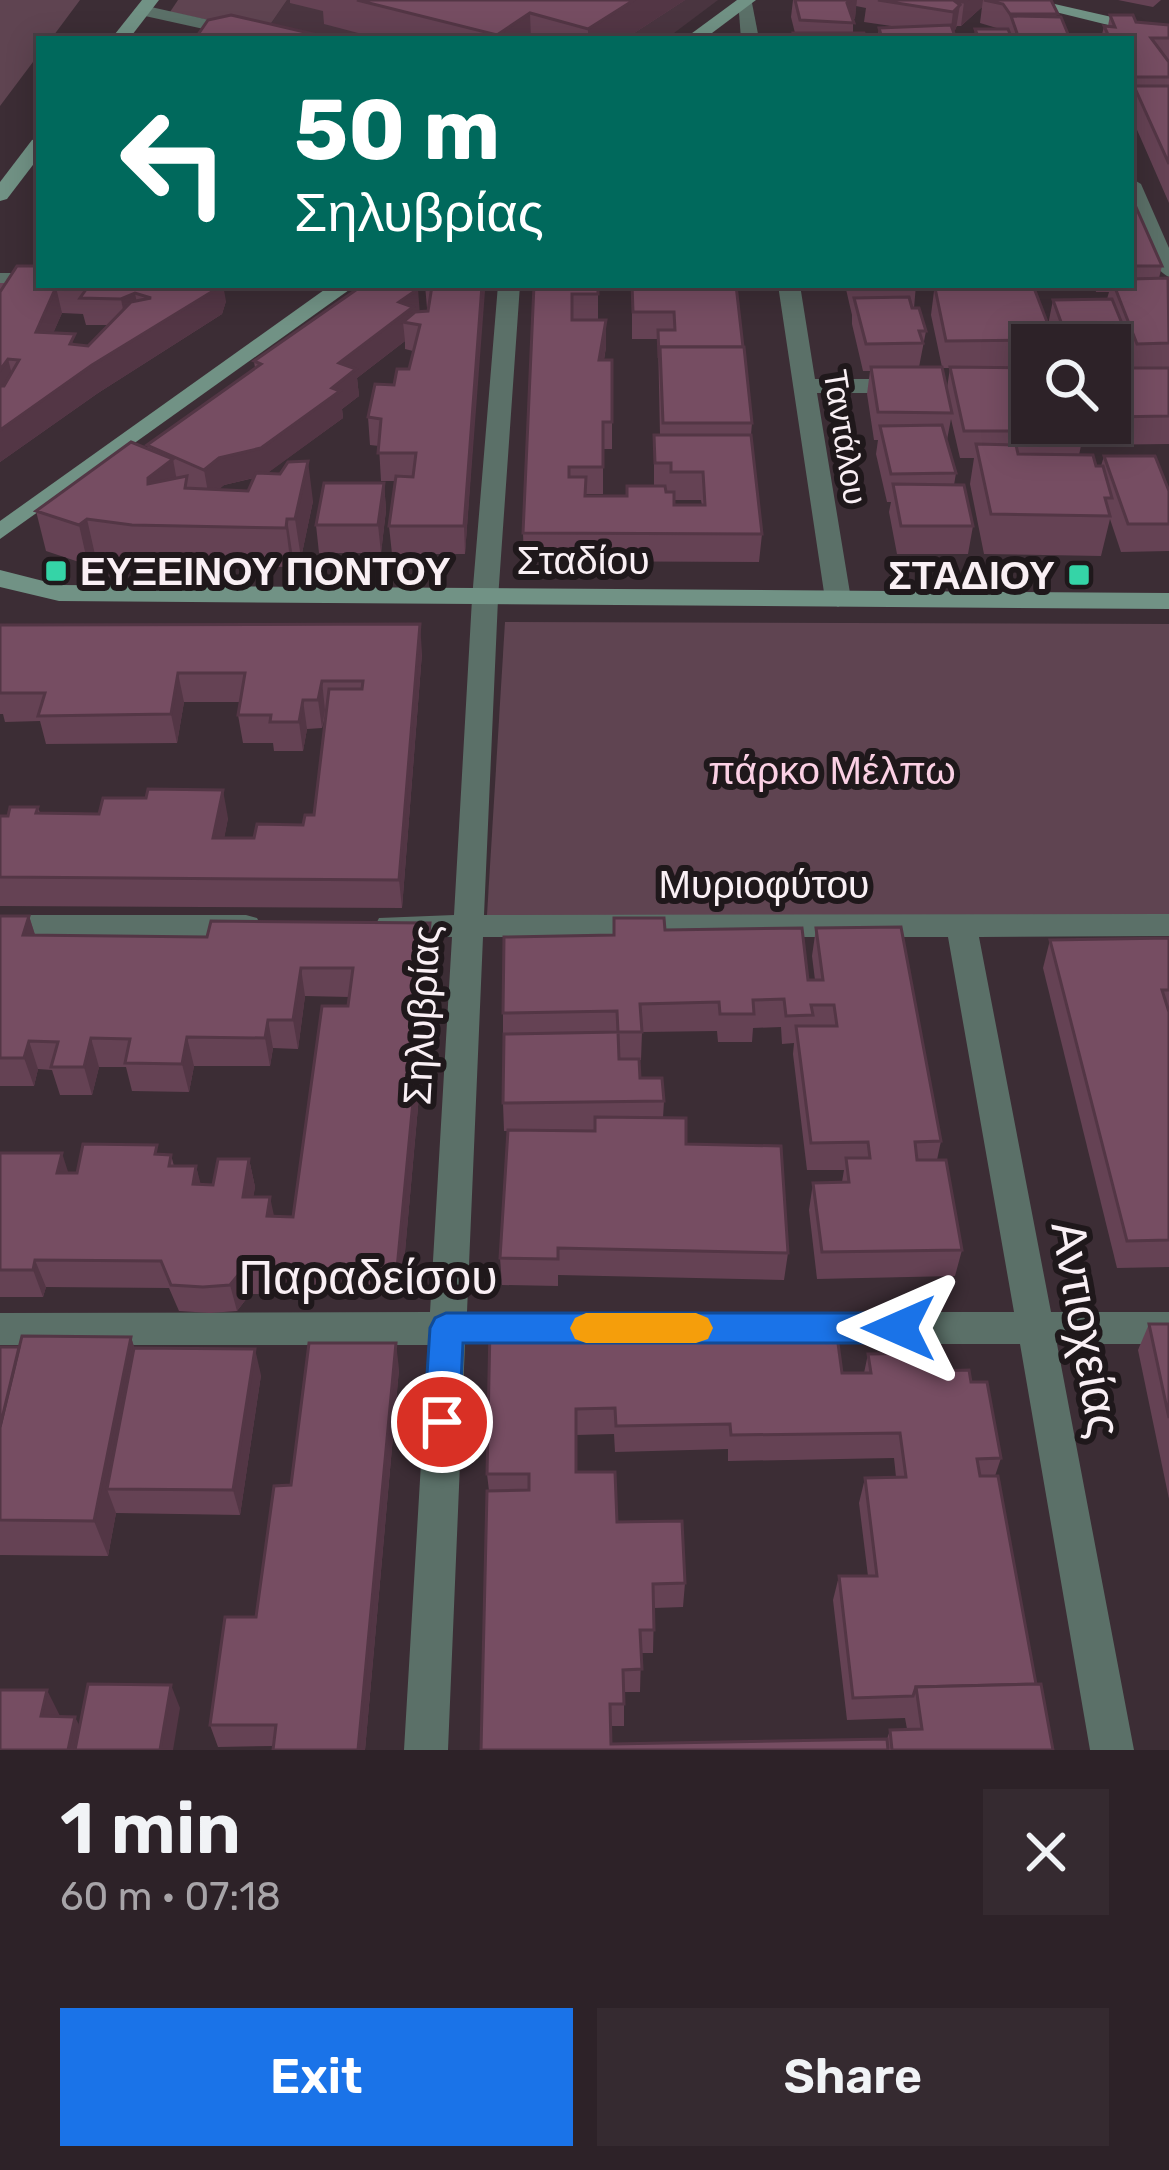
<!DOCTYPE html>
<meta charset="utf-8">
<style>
:root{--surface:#2d2228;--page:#352a30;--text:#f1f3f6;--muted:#a7a4a8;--line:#483f45;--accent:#1a73e8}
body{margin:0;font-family:Rubik,sans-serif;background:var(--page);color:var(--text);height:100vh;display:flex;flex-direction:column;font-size:45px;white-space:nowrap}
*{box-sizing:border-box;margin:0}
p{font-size:39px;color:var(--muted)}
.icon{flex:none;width:66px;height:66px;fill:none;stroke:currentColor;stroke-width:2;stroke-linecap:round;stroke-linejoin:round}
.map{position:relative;height:1750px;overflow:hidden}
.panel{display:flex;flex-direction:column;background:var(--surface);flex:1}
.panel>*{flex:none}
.banner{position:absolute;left:36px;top:36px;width:1098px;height:252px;border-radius:0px;box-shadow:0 6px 30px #0003,0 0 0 3px var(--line);background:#00695c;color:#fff;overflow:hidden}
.fabs{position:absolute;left:1011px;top:324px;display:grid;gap:24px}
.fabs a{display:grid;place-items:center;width:120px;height:120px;border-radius:0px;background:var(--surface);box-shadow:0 6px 30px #0003,0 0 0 3px var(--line);font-size:60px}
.pin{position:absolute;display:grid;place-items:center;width:102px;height:102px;color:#fff;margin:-51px;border:6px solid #fff;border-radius:50%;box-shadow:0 3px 12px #0007}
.me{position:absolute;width:132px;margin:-66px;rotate:270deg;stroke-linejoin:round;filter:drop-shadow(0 0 9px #0008)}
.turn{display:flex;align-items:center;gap:42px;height:252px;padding:0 60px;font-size:54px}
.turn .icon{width:156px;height:156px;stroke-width:2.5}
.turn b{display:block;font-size:84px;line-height:102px}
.round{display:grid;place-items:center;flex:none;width:126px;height:126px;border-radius:0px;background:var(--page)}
.headline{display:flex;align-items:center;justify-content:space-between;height:204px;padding:0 60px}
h1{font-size:72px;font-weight:600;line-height:90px}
.button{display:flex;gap:24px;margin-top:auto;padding:24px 60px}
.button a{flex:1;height:138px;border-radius:0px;background:var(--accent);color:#fff;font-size:48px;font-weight:600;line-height:138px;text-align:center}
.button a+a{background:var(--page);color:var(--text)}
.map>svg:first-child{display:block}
</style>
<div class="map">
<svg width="1169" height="1750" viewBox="0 0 1169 1750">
<rect width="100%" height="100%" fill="#3c2d35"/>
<polygon fill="#4a3540" points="287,0 718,0 666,39 293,39 265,32"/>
<g fill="#5f4451">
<polygon points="0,0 80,0 51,39 39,39 39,54 0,106"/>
<polygon points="178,0 287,0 265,32 170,12"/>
<polygon points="505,622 1169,624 1169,918 487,915"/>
</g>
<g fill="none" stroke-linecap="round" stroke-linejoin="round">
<g fill="#5b7068" fill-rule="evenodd">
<polygon points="738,0 752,3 759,39 741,39"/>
<polygon points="142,5 272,34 281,39 249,39 136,14 134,10"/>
<path d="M1131,178l10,6 28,64v29c-24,-10 -38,-73 -38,-99z"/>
<polygon points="0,273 39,273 40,285 0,285"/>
<polygon points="498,285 520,285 498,599 484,915 1169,914 1169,936 979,937 1051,1312 1169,1312 1169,1344 1057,1344 1134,1750 1090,1750 1020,1344 797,1344 784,1340 779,1328 784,1316 797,1312 1014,1312 948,937 483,937 467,1312 527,1312 540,1316 545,1328 540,1340 527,1344 465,1344 448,1750 404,1750 428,1345 0,1345 0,1313 430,1312 452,937 379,934 375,926 379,918 454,915 472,599"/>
<polygon points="778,285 800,285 815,379 906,379 917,386 906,393 817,393 851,599 838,607 825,599"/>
<polygon points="0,915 246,915 257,918 261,926 257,934 246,937 0,937"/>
</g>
<g fill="#719285" fill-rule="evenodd">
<polygon points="142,0 159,0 129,39 111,39"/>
<polygon points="737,0 756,0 704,39 684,39"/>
<polygon points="1007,0 1037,0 1169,30 1169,40"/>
<polygon points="39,138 39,157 7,199 0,201 0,182 32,140"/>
<polygon points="331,285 356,285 0,539 0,521"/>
<polygon points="0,570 59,585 1169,593 1169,609 59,601 0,587"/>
</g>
</g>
<g fill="#654254" fill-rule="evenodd">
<polygon points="290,0 685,0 625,39 381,39 324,24 323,11 290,3"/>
<polygon points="793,0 1051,0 1057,17 1070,39 974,39 975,29 1000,29 980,23 982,7 961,26 957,26 953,32 956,39 870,39 870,35 878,35 879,28 898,27 864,22 866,8 856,6 855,18 853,20 853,33 866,39 792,39 793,33 795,33 791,17"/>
<polygon points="1118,0 1161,0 1153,7"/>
<polygon points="1110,15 1136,22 1169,25 1169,203 1131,116 1131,39 1101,39 1104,26 1108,26"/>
<path d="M1131,205l31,61 -3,12 10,2v164l-85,1 -2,-4 -3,14 17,11h5l3,-10 65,35v60l-48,1 -11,-33 -9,37 -117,-2 -14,-70 4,-26h-14l-9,-39 -4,21 9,33 -2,12 19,41 -5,28h-71l-8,-42 2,-10h-4l-11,-48 2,-14h-4l-7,-46 3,-23h-7l-11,-47v-9l-7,-30h71l-2,23 12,23 -7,36h23l-11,-52 3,-24h-11l-2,-6h98v3l29,37 5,-25 54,-1 2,-7h-13l-2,-7h37zM1053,343l1,2h56v78h-78v-78h21zM943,368h7l-3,20z"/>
<path d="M17,266l209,35 -4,13 -124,79 -98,69v-179h6zM62,313l21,1 3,11h22l-20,21 -11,-1 -24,-12z"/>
<path d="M425,285h59l-19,269h-73l-3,-28 6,-45h-14l-2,-35 -9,-1 -2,-28 41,-48 4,-18 -8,-2v-8l-48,37 2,18 -17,13 1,9 -76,55 46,28 -12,57h-8l-2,9 -151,-2 -44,-6 -8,6 -42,-14 -10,-40 112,-62 -1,-4 108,-77 -1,-7 166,-50h8l1,-3h-2zM254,478l-6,13 -29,-2 5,-4z"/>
<path d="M534,285h64v35l8,27 -2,13h8v89h-9v45h-18v2h42l27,-10v-51h6l-2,-96h-26v-54l111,62 9,76 -1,12 11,99 -3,28 -235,-1 -1,-28zM674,500h27l1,5h-28z"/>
<polygon points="384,483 386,510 381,553 319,553 316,525"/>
<polygon points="0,625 422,653 402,908 0,906 0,816 8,816 38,807 40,813 228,818 224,838 254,838 303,825 314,815 327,710 322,728 307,729 303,751 274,751 273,743 243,743 238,715 240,702 184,702 177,743 46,744 40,721 5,722 3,714 0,714"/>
<polygon points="0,916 29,916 35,935 432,951 401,1296 250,1294 237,1311 210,1313 179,1311 169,1288 46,1287 43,1297 0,1297 0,1153 69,1173 77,1173 159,1154 171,1155 174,1166 196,1166 200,1184 213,1185 249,1159 255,1187 253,1197 274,1217 293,1217 349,997 305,996 298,1049 273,1048 270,1066 194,1066 189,1092 132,1091 126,1067 99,1067 92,1095 60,1095 52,1070 38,1069 34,1086 0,1086"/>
<polygon points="816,928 941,1141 937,1160 962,1250 955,1276 817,1279 809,1210 813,1183 842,1182 844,1170 807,1170 793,1054 794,1043 782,1044 781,1027 753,1028 752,1042 718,1042 717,1031 642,1032 641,1060 639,1060 640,1078 664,1101 663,1118 788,1253 784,1280 558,1275 558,1286 502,1285 500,1258 508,1131 504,1131 503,1103 503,1013 614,935 665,930 808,980 815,980 812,956"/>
<polygon points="1169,938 1169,1267 1117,1268 1043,968 1050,940"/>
<polygon points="1149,1324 1169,1324 1169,1499 1138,1350"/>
<path d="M490,1327l352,46h22l4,-19 103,28 30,76 -6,18 41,208 17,66h-572l8,-259 -2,-17zM614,1434l1,18 113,-3v12l166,-3 2,19 -31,1 -6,25 9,73h-29l-6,24 14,120 58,-2 2,11 -17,1 -3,9 -276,5 -1,-18h14v-34h16l1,-39h12l1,-45 29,-1 2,-24 -68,-61 -41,-50v-37z"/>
<polygon points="131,1337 134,1348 261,1375 240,1515 116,1513 108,1556 0,1555 0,1347 19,1347"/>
<polygon points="399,1369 365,1750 273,1750 273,1746 218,1747 210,1725 256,1617 291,1485"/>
</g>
<g fill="#533645">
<polygon points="634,0 685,0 625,39 588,39 588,29"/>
<polygon points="851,0 857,0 855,18 850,23 847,3"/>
<polygon points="967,0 983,0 982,7 961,26 964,2"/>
<polygon points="960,5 956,29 950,36 953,12"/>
<polygon points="530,13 531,39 497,39 497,35"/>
<polygon points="219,285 223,285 226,301 222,314 98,393 0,462 0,430 92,365"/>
<polygon points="482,285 484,285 485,291 465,554 464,526"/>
<polygon points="56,287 62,313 42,359 36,332"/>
<polygon points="418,289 420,315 403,322 405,341 357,378 359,396 342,409 343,418 265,475 224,485 209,498 204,470 219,458 332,388 339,363 399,302"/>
<polygon points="135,293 140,320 126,325 121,299"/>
<polygon points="606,320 606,347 599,387 599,360"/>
<polygon points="8,359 15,386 0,406 0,370"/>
<polygon points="173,459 180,498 156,518 148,478"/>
<polygon points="308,461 313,501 301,558 295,519"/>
<polygon points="384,483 386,510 381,553 378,525"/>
<polygon points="87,519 96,559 88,565 79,525"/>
<polygon points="287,519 293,558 291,567 286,528"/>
<polygon points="420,624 422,653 402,908 399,880"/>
<polygon points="178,673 184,702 177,743 171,714"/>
<polygon points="322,681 325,710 322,728 318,700"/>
<polygon points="303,700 307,729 303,751 299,722"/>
<polygon points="223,790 228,818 219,866 213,838"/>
<polygon points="29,916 38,944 23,935"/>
<polygon points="430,923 432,951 401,1296 397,1269"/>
<polygon points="301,968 305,996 298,1049 293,1020"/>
<polygon points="268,1020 273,1048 270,1066 265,1038"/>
<polygon points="187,1037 194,1066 189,1092 182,1064"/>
<polygon points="91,1038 99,1067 92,1095 84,1067"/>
<polygon points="29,1041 38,1069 34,1086 24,1058"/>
<polygon points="62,1153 71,1181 57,1173"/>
<polygon points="249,1159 255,1187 249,1224 243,1197"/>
<polygon points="196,1166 203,1193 193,1184"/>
<polygon points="270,1197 276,1225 267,1216"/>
<polygon points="35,1260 46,1287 43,1297 33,1270"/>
<polygon points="244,1268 250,1294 237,1311 230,1285"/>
<polygon points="131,1337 143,1374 107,1489 116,1513 108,1556 94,1521"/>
<polygon points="396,1343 399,1369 365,1750 358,1750"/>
<polygon points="255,1349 261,1375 240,1515 233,1490"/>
<polygon points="171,1685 180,1708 173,1750 160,1750"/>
<polygon points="47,1690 63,1722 41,1716"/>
<polygon points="75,1717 91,1748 90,1750 68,1750"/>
</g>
<g fill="#764d62" stroke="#533645" stroke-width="3" fill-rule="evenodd">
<polygon points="357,0 634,0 588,29 530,13 497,35"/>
<polygon points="795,0 851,0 847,3 854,23 800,20"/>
<polygon points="878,0 967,0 964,2 956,2 960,5 953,12"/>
<polygon points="984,0 1051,0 1058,14 1010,14 1003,4"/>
<polygon points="231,15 335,39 195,39 208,20"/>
<polygon points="1110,15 1133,15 1136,22 1169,25 1169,38 1151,38 1169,62 1169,77 1131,77 1131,39 1110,39 1104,26 1115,27"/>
<polygon points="1011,16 1061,17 1070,39 1019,39"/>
<polygon points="951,25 956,39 871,39 870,35 881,35 879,28"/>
<polygon points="975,29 1008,29 1012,39 979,39"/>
<polygon points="793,33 864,33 866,39 794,39"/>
<polygon points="1134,86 1169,86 1169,164"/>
<polygon points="1131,205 1135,205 1162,266 1131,266"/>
<path d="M17,266h22v19h180l-1,3 -126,77 -92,65v-44h4l15,-26 -11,-1 -8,11v-78zM56,287l31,1 -7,10 41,1 14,-6 16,5 -20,4 -43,44 -18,-2 5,-10 -39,-2z"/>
<polygon points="1168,278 1169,343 1137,344 1114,285 1131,285 1131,279"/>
<polygon points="363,285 408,285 418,289 399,302 413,307 339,363 356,369 332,388 340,391 261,448 219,458 204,470 147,445 261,364 254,361"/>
<polygon points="482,285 464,526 389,526 396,476 413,477 416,453 378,453 381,419 368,417 375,384 394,385 397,369 409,369 420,325 403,322 415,312 428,311 432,286"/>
<polygon points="534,285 598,285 598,294 572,294 572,320 606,320 599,360 612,360 612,422 603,422 603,467 569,467 569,477 586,477 585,496 627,496 627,486 665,486 666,492 674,492 674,505 705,505 703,472 671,472 671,463 655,463 654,435 751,435 762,534 523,533"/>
<polygon points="632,285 736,285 743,347 660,347 659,358 658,330 675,330 674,312 633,312"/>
<polygon points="855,285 916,285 917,287 855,288"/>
<polygon points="935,288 1034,288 1054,340 946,341"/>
<polygon points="909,297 912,308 919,308 926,331 919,331 923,343 866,344 854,298"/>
<polygon points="1112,299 1130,343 1069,344 1053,300"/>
<polygon points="660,347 744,347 752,423 663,423"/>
<polygon points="871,367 942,367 952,413 878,412"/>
<polygon points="950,367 1032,368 1032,423 1078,423 1083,439 1027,439 1024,431 964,431"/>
<polygon points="1110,368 1169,368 1169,416 1110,417"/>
<polygon points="942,425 956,473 891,474 880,426"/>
<polygon points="131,442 173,459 148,478 148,484 187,476 185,488 248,491 256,473 280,474 288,462 308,461 295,519 287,519 286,528 132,525 87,519 79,525 36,511"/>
<polygon points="976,444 1016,445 1018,454 1093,455 1096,466 1103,466 1112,498 1105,498 1110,516 991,514"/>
<polygon points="1104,456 1155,456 1169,491 1169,524 1128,524"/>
<polygon points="324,483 384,483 378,525 316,525"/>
<polygon points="893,484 964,485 973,526 901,526"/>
<polygon points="420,624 399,880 0,877 0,816 8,816 10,807 38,807 36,813 99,814 103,798 146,798 148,789 223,790 213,838 254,838 257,824 303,825 305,815 314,815 329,689 362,689 363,681 322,681 318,700 303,700 299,722 270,722 271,715 238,715 245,673 178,673 171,714 38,716 45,693 0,693 0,625"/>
<polygon points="0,916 29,916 23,935 207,937 211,921 430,923 397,1269 244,1268 230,1285 203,1287 171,1285 161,1261 35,1260 33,1270 0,1270 0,1153 62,1153 57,1173 77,1173 83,1144 157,1145 155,1154 171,1155 169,1166 196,1166 193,1184 213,1185 218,1159 249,1159 243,1197 270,1197 267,1216 293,1217 322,1006 348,1006 353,968 301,968 293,1020 268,1020 265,1038 187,1037 182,1064 125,1063 130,1039 91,1038 84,1067 51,1067 58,1042 29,1041 24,1058 0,1058"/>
<polygon points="614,918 664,918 665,930 802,928 808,980 823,980 816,928 901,927 941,1141 915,1142 917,1160 946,1160 962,1250 822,1252 813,1183 849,1182 846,1158 870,1158 868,1142 811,1143 796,1026 837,1026 834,1005 811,1005 813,1015 786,1016 784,999 753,1000 754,1014 720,1014 719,1002 640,1004 642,1032 618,1032 619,1059 639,1059 640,1078 662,1078 664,1101 503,1103 504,1034 618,1032 617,1011 503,1013 504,937 614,935"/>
<polygon points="1169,938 1169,990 1162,990 1169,1012 1169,1240 1127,1241 1050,940"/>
<polygon points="595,1117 686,1118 686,1144 781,1146 788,1253 558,1248 558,1259 500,1258 508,1130 595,1131"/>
<polygon points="835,1321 842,1373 871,1373 868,1354 929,1353 932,1371 969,1370 971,1382 987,1382 1001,1458 977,1459 980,1476 998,1476 1036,1684 916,1687 913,1696 853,1698 839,1576 877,1576 865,1478 906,1477 900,1433 731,1435 730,1424 616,1426 615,1408 576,1409 576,1472 615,1472 617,1522 682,1521 685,1583 653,1584 654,1630 640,1630 642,1669 623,1670 624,1704 610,1704 611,1744 887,1739 888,1750 481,1750 487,1491 529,1490 529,1474 487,1474 490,1327"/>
<polygon points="1149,1324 1169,1324 1169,1418"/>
<polygon points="22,1336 131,1337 94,1521 0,1520 0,1427"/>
<polygon points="309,1343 396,1343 358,1750 273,1750 276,1725 210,1725 225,1617 256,1617 274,1486 291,1485"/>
<polygon points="0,1347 19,1347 0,1427"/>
<polygon points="134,1348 255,1349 233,1490 107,1489"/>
<polygon points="88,1684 171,1685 160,1750 167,1750 75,1750"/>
<polygon points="1041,1684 1053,1750 892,1750 890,1730 922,1729 916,1687"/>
<polygon points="0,1690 47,1690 41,1716 75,1717 68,1750 0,1750"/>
</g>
<polygon fill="#1a73e8" stroke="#114b97" stroke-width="3" points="446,1313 899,1313 911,1318 916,1328 911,1339 899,1343 463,1343 459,1422 454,1433 442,1438 430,1433 424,1422 430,1328 435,1318"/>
<polygon fill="#f59e0b" points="586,1313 696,1313 708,1318 713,1328 708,1339 696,1343 586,1343 575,1339 570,1328 575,1318"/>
<g fill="#35d4a7" stroke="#1f181b" stroke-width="4.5">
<rect x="44" y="559" width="24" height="24" rx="6"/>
<rect x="1067" y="563" width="24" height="24" rx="6"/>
</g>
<g text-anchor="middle" stroke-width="12" stroke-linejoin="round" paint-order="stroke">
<g font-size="33" fill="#f9eff4" stroke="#1f181b">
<text transform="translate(846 437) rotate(81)" y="12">Ταντάλου</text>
</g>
<g font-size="39" fill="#f9eff4" stroke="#1f181b">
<text x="583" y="574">Σταδίου</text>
<text x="764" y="898">Μυριοφύτου</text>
<text transform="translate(421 1015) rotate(-87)" y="14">Σηλυβρίας</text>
</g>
<g font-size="39" font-weight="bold" fill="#f9eff4" stroke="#1f181b" text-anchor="start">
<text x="80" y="585">ΕΥΞΕΙΝΟΥ ΠΟΝΤΟΥ</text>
<text x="1055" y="589" text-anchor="end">ΣΤΑΔΙΟΥ</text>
</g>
<g font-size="39" fill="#fbd0e4" stroke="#1f181b">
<text x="832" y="784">πάρκο Μέλπω</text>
</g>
<g font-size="48" fill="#f9eff4" stroke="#1f181b">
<text x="368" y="1294">Παραδείσου</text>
<text transform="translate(1087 1329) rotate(80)" y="17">Αντιοχείας</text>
</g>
</g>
</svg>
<div class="fabs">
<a><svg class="icon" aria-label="search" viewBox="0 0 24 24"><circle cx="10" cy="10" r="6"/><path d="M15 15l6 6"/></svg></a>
</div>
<div class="pin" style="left:442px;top:1422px;background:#d93025"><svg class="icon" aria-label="arrive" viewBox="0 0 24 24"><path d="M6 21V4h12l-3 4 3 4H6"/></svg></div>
<svg class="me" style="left:899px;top:1328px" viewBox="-20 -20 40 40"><path d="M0-17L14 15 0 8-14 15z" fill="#1a73e8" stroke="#fff" stroke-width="4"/></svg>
<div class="banner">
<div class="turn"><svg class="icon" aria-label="left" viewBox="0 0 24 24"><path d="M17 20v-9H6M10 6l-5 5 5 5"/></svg><div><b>50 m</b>Σηλυβρίας</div></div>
</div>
</div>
<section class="panel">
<div class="headline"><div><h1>1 min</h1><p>60 m · 07:18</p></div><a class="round"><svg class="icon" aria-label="close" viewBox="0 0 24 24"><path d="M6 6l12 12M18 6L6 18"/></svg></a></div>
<div class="button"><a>Exit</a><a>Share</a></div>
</section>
